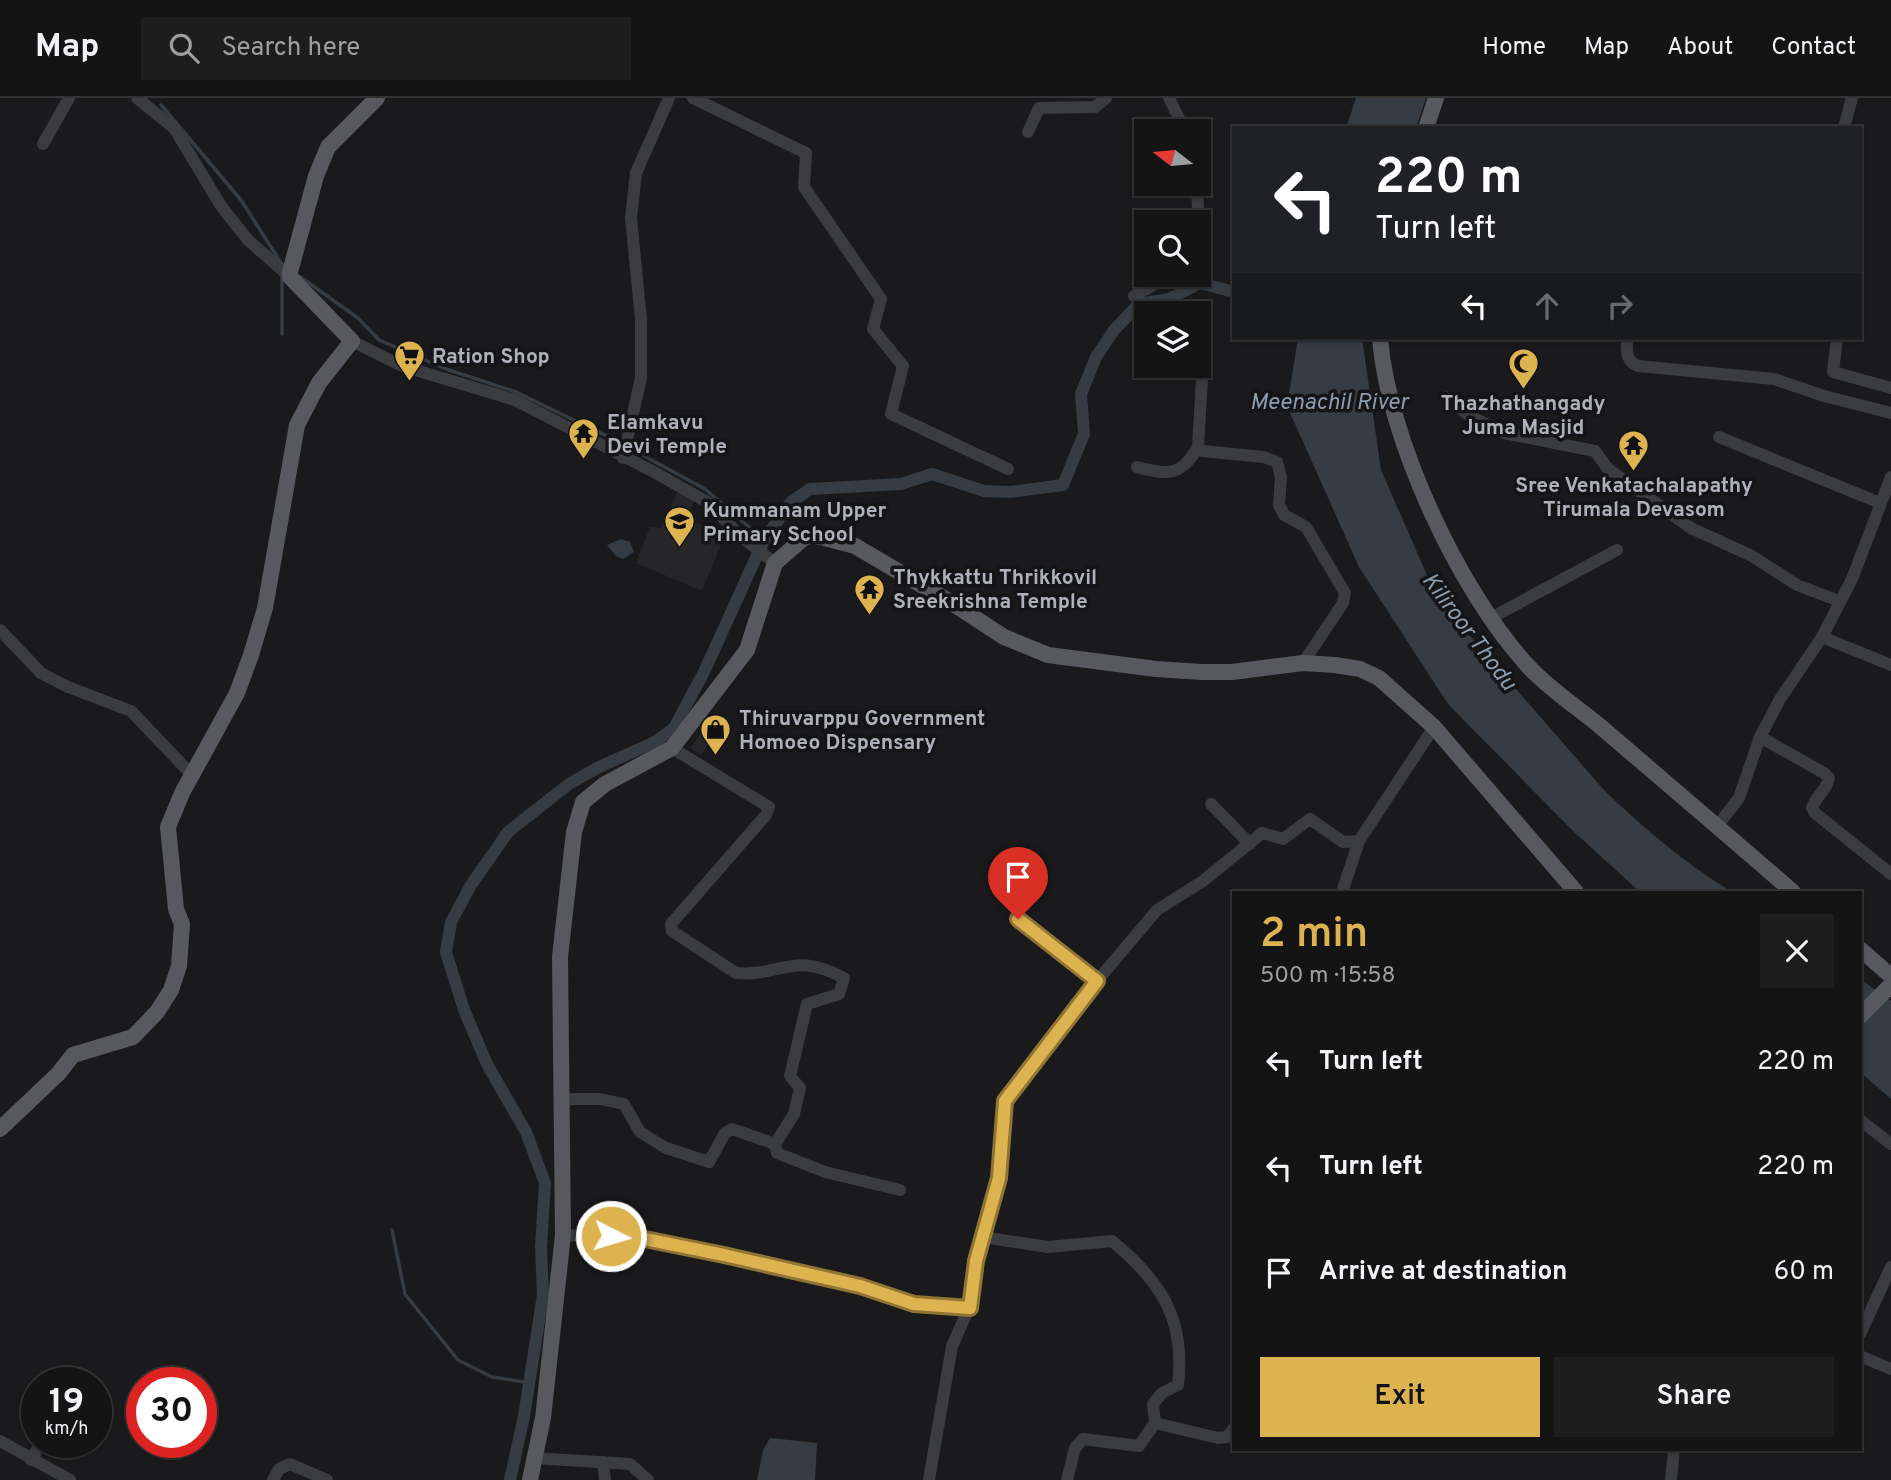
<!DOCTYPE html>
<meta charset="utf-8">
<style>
:root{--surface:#141415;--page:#1d1d1e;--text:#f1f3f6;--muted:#9d9ea0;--line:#333334;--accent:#ddb350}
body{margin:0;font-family:Overpass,sans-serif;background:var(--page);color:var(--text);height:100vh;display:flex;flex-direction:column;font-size:26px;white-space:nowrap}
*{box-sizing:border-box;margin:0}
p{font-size:23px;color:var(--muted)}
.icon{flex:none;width:38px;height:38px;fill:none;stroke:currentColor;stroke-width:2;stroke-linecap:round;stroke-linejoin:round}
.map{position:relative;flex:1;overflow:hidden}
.drawer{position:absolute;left:1232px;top:793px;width:630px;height:560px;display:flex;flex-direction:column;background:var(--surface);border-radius:0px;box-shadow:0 2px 5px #0004,0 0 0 2px var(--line)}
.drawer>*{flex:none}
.top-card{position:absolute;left:1232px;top:28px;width:630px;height:214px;border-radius:0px;box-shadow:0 2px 5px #0004,0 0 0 2px var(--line);background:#202124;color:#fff;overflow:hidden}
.needle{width:46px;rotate:286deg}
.controls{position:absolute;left:1134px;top:21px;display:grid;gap:14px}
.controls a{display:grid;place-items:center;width:77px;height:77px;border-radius:0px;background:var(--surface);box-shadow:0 2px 5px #0004,0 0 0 2px var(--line);font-size:35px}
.speed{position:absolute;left:21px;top:1269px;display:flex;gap:14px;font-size:35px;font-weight:700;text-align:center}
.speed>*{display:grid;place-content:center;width:91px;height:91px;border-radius:50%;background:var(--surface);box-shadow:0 2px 5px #0004,0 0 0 2px var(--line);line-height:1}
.speed small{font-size:18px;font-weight:400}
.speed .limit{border:10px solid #d22;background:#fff;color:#111}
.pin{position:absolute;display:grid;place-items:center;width:60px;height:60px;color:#fff;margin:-72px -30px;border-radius:50% 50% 50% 0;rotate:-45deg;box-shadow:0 0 7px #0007}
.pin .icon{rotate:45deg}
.me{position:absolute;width:77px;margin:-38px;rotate:95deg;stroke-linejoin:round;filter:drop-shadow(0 0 5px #0008)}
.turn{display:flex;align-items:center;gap:24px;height:147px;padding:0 28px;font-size:32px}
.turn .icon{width:91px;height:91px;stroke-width:2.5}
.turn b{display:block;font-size:49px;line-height:60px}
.lanes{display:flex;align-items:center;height:66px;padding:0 28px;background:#0003;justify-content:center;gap:35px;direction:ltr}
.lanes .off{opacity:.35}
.round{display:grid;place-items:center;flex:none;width:74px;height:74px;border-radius:0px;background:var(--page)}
.overview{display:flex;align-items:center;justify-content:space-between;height:119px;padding:0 28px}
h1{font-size:42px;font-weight:600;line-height:52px;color:var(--accent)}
.cta{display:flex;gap:14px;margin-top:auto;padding:14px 28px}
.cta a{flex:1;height:80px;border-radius:0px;background:var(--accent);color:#111;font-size:28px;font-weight:600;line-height:80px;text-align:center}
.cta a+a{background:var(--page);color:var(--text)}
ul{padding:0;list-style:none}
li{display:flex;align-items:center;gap:21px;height:105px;padding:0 28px}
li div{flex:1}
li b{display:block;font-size:26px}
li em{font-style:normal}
header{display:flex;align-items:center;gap:42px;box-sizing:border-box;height:98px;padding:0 35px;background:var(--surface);border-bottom:2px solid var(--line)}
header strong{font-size:33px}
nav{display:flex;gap:38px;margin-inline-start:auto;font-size:24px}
.search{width:490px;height:63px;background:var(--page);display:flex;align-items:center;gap:18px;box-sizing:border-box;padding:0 24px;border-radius:0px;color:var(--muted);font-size:26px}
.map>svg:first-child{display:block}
</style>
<header>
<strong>Map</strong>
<div class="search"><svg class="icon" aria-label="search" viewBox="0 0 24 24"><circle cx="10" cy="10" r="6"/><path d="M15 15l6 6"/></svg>Search here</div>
<nav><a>Home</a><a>Map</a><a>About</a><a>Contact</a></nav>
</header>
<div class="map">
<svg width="1891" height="1382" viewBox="0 0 1891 1382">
<rect width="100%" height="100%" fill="#1a1a1c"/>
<g fill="#262629">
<polygon points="677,394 695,401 687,421 725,437 702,493 636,465 650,429 662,430"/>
<polygon points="705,628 715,636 701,657 691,650"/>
</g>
<g fill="#353c44">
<polygon points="1356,0 1426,0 1416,30 1346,30"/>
<path d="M1298,240h64l19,132 56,128 166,191c39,38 83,75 129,103h-92l-68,-62 -124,-126 -89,-137 -72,-161z"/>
<polygon points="621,441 630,444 634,454 623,461 616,458 607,447"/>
<polygon points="1860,881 1891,903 1891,1001 1860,974"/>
<polygon points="770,1340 817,1345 815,1382 757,1382 763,1352"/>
</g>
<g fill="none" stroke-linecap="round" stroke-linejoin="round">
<g stroke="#353c44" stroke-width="3.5">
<polyline points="161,7 241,102 283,168"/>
<polyline points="299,178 358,220 379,242 446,271 516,294 617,343"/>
<polyline points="282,236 282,175"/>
<polyline points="635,353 705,391 764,442"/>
<polyline points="392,1132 405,1196 458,1262 492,1279 530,1285"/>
</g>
<polyline stroke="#353c44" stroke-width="12" points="510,1382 524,1318 543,1197 541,1149 545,1085 526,1034 487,966 464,912 446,854 451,824 471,787 508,734 569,686 599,669 655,644 674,630 705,572 764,442 791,404 810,391 901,386 932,376 984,393 1010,394 1063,387 1084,336 1081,296 1096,259 1114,232 1139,206 1169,201 1200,185 1234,194"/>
<g stroke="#3b3c40" stroke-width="12">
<polyline points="137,0 174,30 221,108 248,142 290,179"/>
<polyline points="693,0 806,55 804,89 881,201 873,231 903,268 891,316 1008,371"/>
<polyline points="1169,0 1185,33"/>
<polyline points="1844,30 1852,0"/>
<polyline points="1028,34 1039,10 1095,9 1106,0"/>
<polyline points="43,46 69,0"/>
<polyline points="1197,86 1199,136"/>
<polyline points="1134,198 1171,177"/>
<path d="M1627,240c0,12 -2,23 11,28l136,13 50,17 67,17"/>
<polyline points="1837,240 1833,274 1891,290"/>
<polyline points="352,243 402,268 515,302 654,374 709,405 740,438 775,465"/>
<polyline points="1203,264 1198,349 1202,353 1264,359 1277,364 1281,379 1279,407 1284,417 1306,429 1345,495 1343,505 1303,565"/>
<polyline points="1447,299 1468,317 1504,335 1595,353 1608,371 1691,430 1752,458 1797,487 1839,503"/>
<polyline points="1719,339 1880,405"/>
<polyline points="623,360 641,280 641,221 631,120 636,75 669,0"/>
<path d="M1137,369c30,8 44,10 61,-20"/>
<polyline points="1491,520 1617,452"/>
<polyline points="0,532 41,575 68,589 131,613 193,678"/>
<polyline points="1822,539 1891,567"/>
<path d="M1760,639l64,36 5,5c-2,12 -13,18 -17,30l3,5 76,61"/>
<path d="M672,650l97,59 -3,8 -95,109 1,7 64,42c46,4 56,-23 108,5l-5,16 -32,10 -17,72 10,12 -6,26 -19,30 2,9 48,19 75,18"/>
<polyline points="1211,706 1250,746"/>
<polyline points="1718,727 1739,700 1760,639 1780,601 1822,539 1852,481 1891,379"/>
<polyline points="1342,794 1359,743"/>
<polyline points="1018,821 1097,883"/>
<polyline points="562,1001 600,1001 624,1006 640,1034 666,1050 709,1064 725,1035 732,1031 775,1046"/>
<polyline points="1860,1022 1891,1046"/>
<polyline points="563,1137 635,1139 860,1188 914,1206 969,1210"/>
<path d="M982,1139l66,10 64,-6c49,40 74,79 66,144l-16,8 -9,11 2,19"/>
<polyline points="1860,1236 1891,1169"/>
<polyline points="1860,1258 1891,1271"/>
<polyline points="0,1343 70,1382"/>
<polyline points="534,1360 630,1366 648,1382"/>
<polyline points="31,1362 42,1344"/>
<polyline points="603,1364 605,1382"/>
<polyline points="273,1382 279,1371 290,1366 327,1382"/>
<polyline points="929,1382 952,1248 969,1210 976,1163 999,1080 1005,1003 1097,883 1157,812 1203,783 1262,735 1283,741 1310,721 1343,744 1359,743 1434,629"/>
<polyline points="1067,1382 1075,1350 1083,1341 1139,1348 1155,1325 1218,1340 1227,1339 1234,1330"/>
<polyline points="1671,1382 1674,1351"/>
</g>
<g stroke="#58595f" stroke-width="16">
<polyline points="1426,30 1436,0"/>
<path d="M1380,240c8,101 79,253 148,328 21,23 49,41 73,61 64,55 129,110 192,165"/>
<polyline points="1860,851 1891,878"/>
<polyline points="1860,918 1891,887"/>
<polyline points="0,1031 58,976 73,957 133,939 157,914 171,892 179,868 182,826 176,811 168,729 182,695 237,595 251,557 265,510 297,327 319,285 352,243 290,179 290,174 316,78 328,49 377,0"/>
<polyline points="530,1382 543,1320 563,1137 560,859 574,734 583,704 605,686 672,650 747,552 775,465 804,440 813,437 855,448 952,505 1004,539 1048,557 1156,571 1202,574 1232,574 1303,565 1335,567 1360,571 1379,580 1434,629 1576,794"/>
</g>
</g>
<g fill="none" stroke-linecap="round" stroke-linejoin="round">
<defs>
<polyline id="route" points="611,1138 635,1139 724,1157 860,1188 914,1206 970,1210 976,1163 999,1080 1005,1003 1097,883 1018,821"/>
</defs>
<use href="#route" stroke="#907434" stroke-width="18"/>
<use href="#route" stroke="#ddb350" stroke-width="12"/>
</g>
<defs>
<symbol id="supermarket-pin" viewBox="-11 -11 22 30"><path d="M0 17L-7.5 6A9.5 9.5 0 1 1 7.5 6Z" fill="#ddb350" stroke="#151517"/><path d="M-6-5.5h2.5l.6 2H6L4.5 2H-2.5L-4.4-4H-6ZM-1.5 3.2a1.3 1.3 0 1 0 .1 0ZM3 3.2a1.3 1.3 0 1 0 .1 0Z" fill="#111"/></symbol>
<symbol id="mosque-pin" viewBox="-11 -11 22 30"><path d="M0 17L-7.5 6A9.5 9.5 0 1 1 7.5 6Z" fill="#ddb350" stroke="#151517"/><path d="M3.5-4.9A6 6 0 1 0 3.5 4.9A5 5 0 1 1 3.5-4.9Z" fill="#111"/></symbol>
<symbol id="temple-pin" viewBox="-11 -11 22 30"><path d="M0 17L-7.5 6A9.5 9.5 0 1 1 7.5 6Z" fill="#ddb350" stroke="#151517"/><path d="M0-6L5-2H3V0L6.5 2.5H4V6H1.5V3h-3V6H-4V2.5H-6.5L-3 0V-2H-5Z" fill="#111"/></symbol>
<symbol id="school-pin" viewBox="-11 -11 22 30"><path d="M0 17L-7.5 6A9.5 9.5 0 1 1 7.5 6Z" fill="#ddb350" stroke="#151517"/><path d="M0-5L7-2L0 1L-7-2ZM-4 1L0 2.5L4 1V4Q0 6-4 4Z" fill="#111"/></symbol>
<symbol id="shop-pin" viewBox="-11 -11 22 30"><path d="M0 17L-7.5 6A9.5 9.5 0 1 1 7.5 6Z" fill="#ddb350" stroke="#151517"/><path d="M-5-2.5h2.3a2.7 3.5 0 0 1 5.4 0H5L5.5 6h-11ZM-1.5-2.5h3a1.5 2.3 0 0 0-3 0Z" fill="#111"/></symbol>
</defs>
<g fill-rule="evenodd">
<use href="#supermarket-pin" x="392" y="240" width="35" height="47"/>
<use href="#mosque-pin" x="1506" y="248" width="35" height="47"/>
<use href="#temple-pin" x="566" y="318" width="35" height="47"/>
<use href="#temple-pin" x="1616" y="330" width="35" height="47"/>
<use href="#school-pin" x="662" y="406" width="35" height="47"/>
<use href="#temple-pin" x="852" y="474" width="35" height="47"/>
<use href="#shop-pin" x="698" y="614" width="35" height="47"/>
</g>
<g text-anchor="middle" stroke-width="7" stroke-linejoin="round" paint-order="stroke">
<g font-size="21" font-weight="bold" fill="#aeb1ba" stroke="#151517" text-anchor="start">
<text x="432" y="265">Ration Shop</text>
<text x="1523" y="312" text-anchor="middle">Thazhathangady<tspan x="1523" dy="24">Juma Masjid</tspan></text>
<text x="607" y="331">Elamkavu<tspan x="607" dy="24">Devi Temple</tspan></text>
<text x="1634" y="394" text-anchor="middle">Sree Venkatachalapathy<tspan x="1634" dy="24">Tirumala Devasom</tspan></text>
<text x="703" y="419">Kummanam Upper<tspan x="703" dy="24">Primary School</tspan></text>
<text x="893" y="486">Thykkattu Thrikkovil<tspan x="893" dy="24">Sreekrishna Temple</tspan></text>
<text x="739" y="627">Thiruvarppu Government<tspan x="739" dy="24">Homoeo Dispensary</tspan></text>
</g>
<g font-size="23" font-style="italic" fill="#8a9db0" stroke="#151517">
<text x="1329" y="311">Meenachil River</text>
<text transform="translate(1470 533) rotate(53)" y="8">Kiliroor Thodu</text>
</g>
</g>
</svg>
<div class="controls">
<a><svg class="needle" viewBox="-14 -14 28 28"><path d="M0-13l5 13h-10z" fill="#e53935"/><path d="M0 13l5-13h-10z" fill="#9d9ea0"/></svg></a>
<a><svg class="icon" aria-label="search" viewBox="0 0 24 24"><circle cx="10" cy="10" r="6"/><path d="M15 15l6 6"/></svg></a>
<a><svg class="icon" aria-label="layers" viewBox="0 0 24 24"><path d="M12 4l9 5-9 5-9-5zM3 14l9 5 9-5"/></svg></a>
</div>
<div class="speed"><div>19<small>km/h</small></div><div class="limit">30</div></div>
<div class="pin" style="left:1018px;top:821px;background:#d93025"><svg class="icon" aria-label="arrive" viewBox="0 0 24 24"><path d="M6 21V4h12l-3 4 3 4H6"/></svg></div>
<svg class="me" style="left:611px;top:1138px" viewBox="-20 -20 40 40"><circle r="17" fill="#ddb350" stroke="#fff" stroke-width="3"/><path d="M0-11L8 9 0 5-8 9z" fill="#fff"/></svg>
<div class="top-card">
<div class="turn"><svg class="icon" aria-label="left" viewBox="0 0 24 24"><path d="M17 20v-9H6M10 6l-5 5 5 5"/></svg><div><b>220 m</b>Turn left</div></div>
<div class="lanes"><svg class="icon" aria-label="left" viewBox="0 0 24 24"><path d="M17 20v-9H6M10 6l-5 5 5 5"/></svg><svg class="icon off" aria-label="ahead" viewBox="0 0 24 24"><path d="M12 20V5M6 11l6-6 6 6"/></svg><svg class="icon off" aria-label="right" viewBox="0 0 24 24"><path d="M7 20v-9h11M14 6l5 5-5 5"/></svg></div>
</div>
<section class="drawer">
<div class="overview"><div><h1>2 min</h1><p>500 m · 15:58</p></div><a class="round"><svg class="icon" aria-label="close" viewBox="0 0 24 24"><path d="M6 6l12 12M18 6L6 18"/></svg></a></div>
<ul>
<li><svg class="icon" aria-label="left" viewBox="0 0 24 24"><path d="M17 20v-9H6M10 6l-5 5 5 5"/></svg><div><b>Turn left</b></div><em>220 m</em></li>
<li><svg class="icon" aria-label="left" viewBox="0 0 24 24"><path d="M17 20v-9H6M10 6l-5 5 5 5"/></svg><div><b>Turn left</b></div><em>220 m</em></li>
<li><svg class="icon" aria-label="arrive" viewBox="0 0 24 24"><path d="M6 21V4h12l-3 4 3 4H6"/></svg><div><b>Arrive at destination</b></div><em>60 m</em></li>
</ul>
<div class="cta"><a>Exit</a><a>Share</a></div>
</section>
</div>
